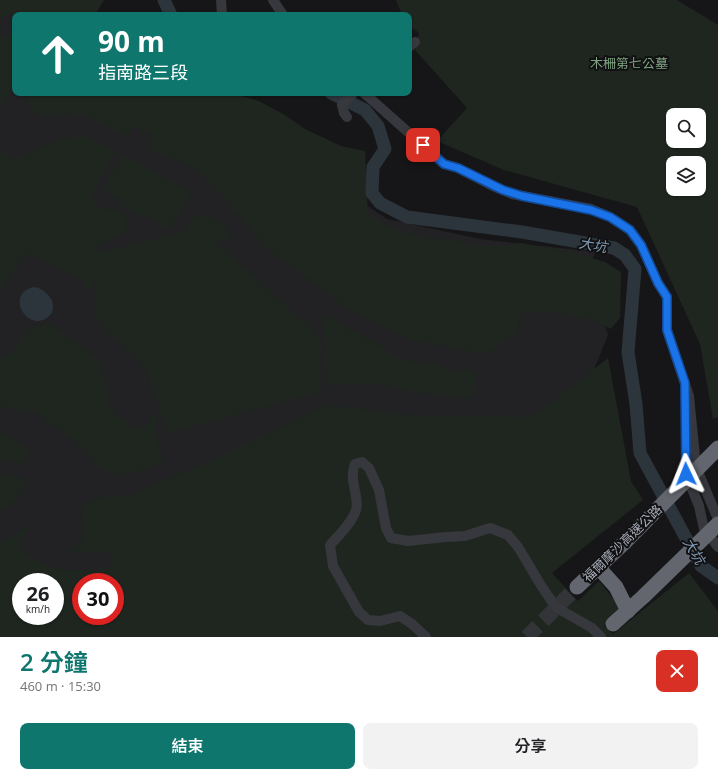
<!DOCTYPE html>
<html lang="zh-TW">
<meta charset="utf-8">
<style>
:root{--surface:#fff;--page:#f2f2f2;--text:#202124;--muted:#757577;--accent:#0f766e}
body{margin:0;font-family:"Open Sans","Noto Sans TC",sans-serif;background:var(--page);color:var(--text);height:100vh;display:flex;flex-direction:column;font-size:15px;white-space:nowrap}
*{box-sizing:border-box;margin:0}
p{font-size:13px;color:var(--muted)}
.icon{flex:none;width:22px;height:22px;fill:none;stroke:currentColor;stroke-width:2;stroke-linecap:round;stroke-linejoin:round}
.map{position:relative;height:637px;overflow:hidden}
.details{display:flex;flex-direction:column;background:var(--surface);flex:1}
.details>*{flex:none}
.hud{position:absolute;left:12px;top:12px;width:400px;height:84px;border-radius:8px;box-shadow:0 1px 3px #0004;background:#0f766e;color:#fff;overflow:hidden}
.tools{position:absolute;left:666px;top:108px;display:grid;gap:8px}
.tools a{display:grid;place-items:center;width:40px;height:40px;border-radius:8px;background:var(--surface);box-shadow:0 1px 3px #0004;font-size:20px}
.speed{position:absolute;left:12px;top:573px;display:flex;gap:8px;font-size:20px;font-weight:700;text-align:center}
.speed>*{display:grid;place-content:center;width:52px;height:52px;border-radius:50%;background:var(--surface);box-shadow:0 1px 3px #0004;line-height:1}
.speed small{font-size:10px;font-weight:400}
.speed .limit{border:6px solid #d22;background:#fff;color:#111}
.pin{position:absolute;display:grid;place-items:center;width:34px;height:34px;color:#fff;margin:-17px;border-radius:8px;box-shadow:0 2px 6px #0006}
.me{position:absolute;width:44px;margin:-22px;rotate:358deg;stroke-linejoin:round;filter:drop-shadow(0 0 3px #0008)}
.turn{display:flex;align-items:center;gap:14px;height:84px;padding:0 20px;font-size:18px}
.turn .icon{width:52px;height:52px;stroke-width:2.5}
.turn b{display:block;font-size:28px;line-height:34px}
.round{display:grid;place-items:center;flex:none;width:42px;height:42px;border-radius:8px;background:var(--page)}
.summary{display:flex;align-items:center;justify-content:space-between;height:68px;padding:0 20px}
h1{font-size:24px;font-weight:600;line-height:30px;color:var(--accent)}
.cta{display:flex;gap:8px;margin-top:auto;padding:8px 20px}
.cta a{flex:1;height:46px;border-radius:8px;background:var(--accent);color:#fff;font-size:16px;font-weight:600;line-height:46px;text-align:center}
.cta a+a{background:var(--page);color:var(--text)}
.map>svg:first-child{display:block}
</style>
<div class="map">
<svg width="718" height="637" viewBox="0 0 718 637">
<rect width="100%" height="100%" fill="#161618"/>
<path fill="#222225" fill-rule="evenodd" d="M0,0l59,15h-44v78h87l257,107 28,19 93,20 116,13 -31,55 38,12 5,16 -39,96 -66,137 -503,69zM21,582h34v34h-34zM81,582h34v34h-34z"/>
<g fill="#1e261f" fill-rule="evenodd">
<polygon points="0,0 104,0 95,15 24,15 20,13 0,17"/>
<path d="M396,0h281l41,25v392l-5,2 -13,-75 -63,-137 -133,-37 -67,-29 30,-33 -52,-58 4,-17 -10,-7v-11h-7zM673,115h26v26h-26zM673,163h26v26h-26z"/>
<polygon points="0,35 15,35 15,87 9,93 0,108"/>
<polygon points="27,93 231,93 259,101 285,115 305,129 341,146 365,151 368,214 389,226 416,236 459,241 473,246 512,246 521,243 579,254 605,262 621,272 620,318 611,329 591,320 552,311 521,312 518,332 491,351 478,353 412,340 350,310 268,249 214,187 191,167 146,148 151,135 133,126 128,137 82,114 47,116 36,113 31,109 25,95"/>
<polygon points="83,135 116,151 94,192 94,205 108,210 118,209 128,220 126,230 100,245 99,252 183,232 190,219 208,214 223,224 233,235 224,242 214,240 319,335 321,392 168,433 145,368 94,318 97,280 87,293 82,279 28,253 0,292 0,149 14,159 58,140"/>
<polygon points="123,154 192,192 168,230 158,224 158,222 146,215 143,219 118,204 120,200 103,191"/>
<path d="M327,315l19,13 25,12 23,16 25,8h21l12,9 21,-4c4,10 4,21 -3,30l-57,-7 -38,-9 -46,2 -3,-12v-26l-4,-26z"/>
<polygon points="49,323 97,359 108,385 110,409 136,429 144,426 157,413 156,436 161,450 163,463 135,473 117,475 101,469 80,446 32,410 22,413 6,408 0,405 0,358 14,350 28,329"/>
<path d="M608,358l23,123 12,19 -91,73 26,28 21,-20 22,27 -17,18 9,8 76,-61 29,38v26h-718v-95l29,-16 -10,21 11,10 28,13h32l22,-3 -2,-15h-42l15,-13 -2,-32 19,-10 29,-1 104,-46 93,-45 95,11 110,1zM21,582h34v34h-34zM81,582h34v34h-34z"/>
<polygon points="0,431 20,442 31,453 22,464 0,460"/>
<polygon points="0,473 23,478 24,493 0,510"/>
</g>
<path fill="#2c353c" d="M34,287c13,2 26,18 15,29 -20,19 -46,-22 -15,-29z"/>
<g fill="none" stroke-linecap="round" stroke-linejoin="round">
<g stroke="#2c353c" stroke-width="13">
<polyline points="164,0 171,15"/>
<polyline points="331,93 365,110 378,126 385,149 373,167 372,193 380,203 407,217 522,232 614,248 625,255 635,269 628,352 636,404 640,453 701,566 718,578"/>
</g>
<polyline stroke="#333438" stroke-width="15" stroke-dasharray="15 8" stroke-linecap="butt" points="527,637 577,587"/>
<g stroke="#37383d" stroke-width="10">
<polyline points="221,0 222,15"/>
<polyline points="273,0 283,15"/>
<polyline points="409,47 415,42"/>
<polyline points="364,93 444,164 458,168 495,187 512,194 591,209 610,217 630,230 641,245 658,283 667,297 667,330 689,396 696,467 718,519"/>
<polyline points="347,117 344,113 342,105 353,93"/>
<polyline points="686,415 686,474 699,506 704,529 718,547"/>
<path d="M426,637l-14,-13 -12,-8 -20,5 -12,-1 -9,-8 -26,-46 -3,-21c9,-10 22,-22 26,-35 4,-12 -8,-31 -1,-46l7,-2 7,6 10,22 7,38 5,10 17,3 38,-4 19,-1 25,-8 18,7 10,12 24,40 11,16 6,6 33,19 9,9"/>
</g>
<g stroke="#63666e" stroke-width="15">
<polyline points="598,567 616,587 628,611"/>
<polyline points="577,587 625,542"/>
<polyline points="613,624 644,596"/>
</g>
<g stroke="#63666e" stroke-width="15">
<polyline points="625,542 718,448"/>
<polyline points="644,596 718,524"/>
</g>
</g>
<g fill="none" stroke-linecap="round" stroke-linejoin="round">
<defs>
<polyline id="route" points="423,145 444,164 458,168 503,190 522,196 591,210 610,217 630,230 641,245 658,283 667,297 667,330 685,383 686,474"/>
</defs>
<use href="#route" stroke="#114b97" stroke-width="10"/>
<use href="#route" stroke="#1a73e8" stroke-width="7"/>
</g>
<g text-anchor="middle" stroke-width="4" stroke-linejoin="round" paint-order="stroke">
<g font-size="13" fill="#7fa381" stroke="#111113">
<text x="629" y="68">木柵第七公墓</text>
</g>
<g font-size="13" fill="#a8adb8" stroke="#111113">
<text transform="translate(622 543) rotate(-44)" y="5">福爾摩沙高速公路</text>
</g>
<g font-size="14" font-style="italic" fill="#7f9bb3" stroke="#111113">
<text transform="translate(593 245) rotate(10)" y="5">大坑</text>
<text transform="translate(694 551) rotate(59)" y="5">大坑</text>
</g>
</g>
</svg>
<div class="tools">
<a><svg class="icon" aria-label="search" viewBox="0 0 24 24"><circle cx="10" cy="10" r="6"/><path d="M15 15l6 6"/></svg></a>
<a><svg class="icon" aria-label="layers" viewBox="0 0 24 24"><path d="M12 4l9 5-9 5-9-5zM3 14l9 5 9-5"/></svg></a>
</div>
<div class="speed"><div>26<small>km/h</small></div><div class="limit">30</div></div>
<div class="pin" style="left:423px;top:145px;background:#d93025"><svg class="icon" aria-label="arrive" viewBox="0 0 24 24"><path d="M6 21V4h12l-3 4 3 4H6"/></svg></div>
<svg class="me" style="left:686px;top:474px" viewBox="-20 -20 40 40"><path d="M0-17L14 15 0 8-14 15z" fill="#1a73e8" stroke="#fff" stroke-width="4"/></svg>
<div class="hud">
<div class="turn"><svg class="icon" aria-label="ahead" viewBox="0 0 24 24"><path d="M12 20V5M6 11l6-6 6 6"/></svg><div><b>90 m</b>指南路三段</div></div>
</div>
</div>
<section class="details">
<div class="summary"><div><h1>2 分鐘</h1><p>460 m · 15:30</p></div><a class="round" style="background:#d93025;color:#fff"><svg class="icon" aria-label="close" viewBox="0 0 24 24"><path d="M6 6l12 12M18 6L6 18"/></svg></a></div>
<div class="cta"><a>結束</a><a>分享</a></div>
</section>
